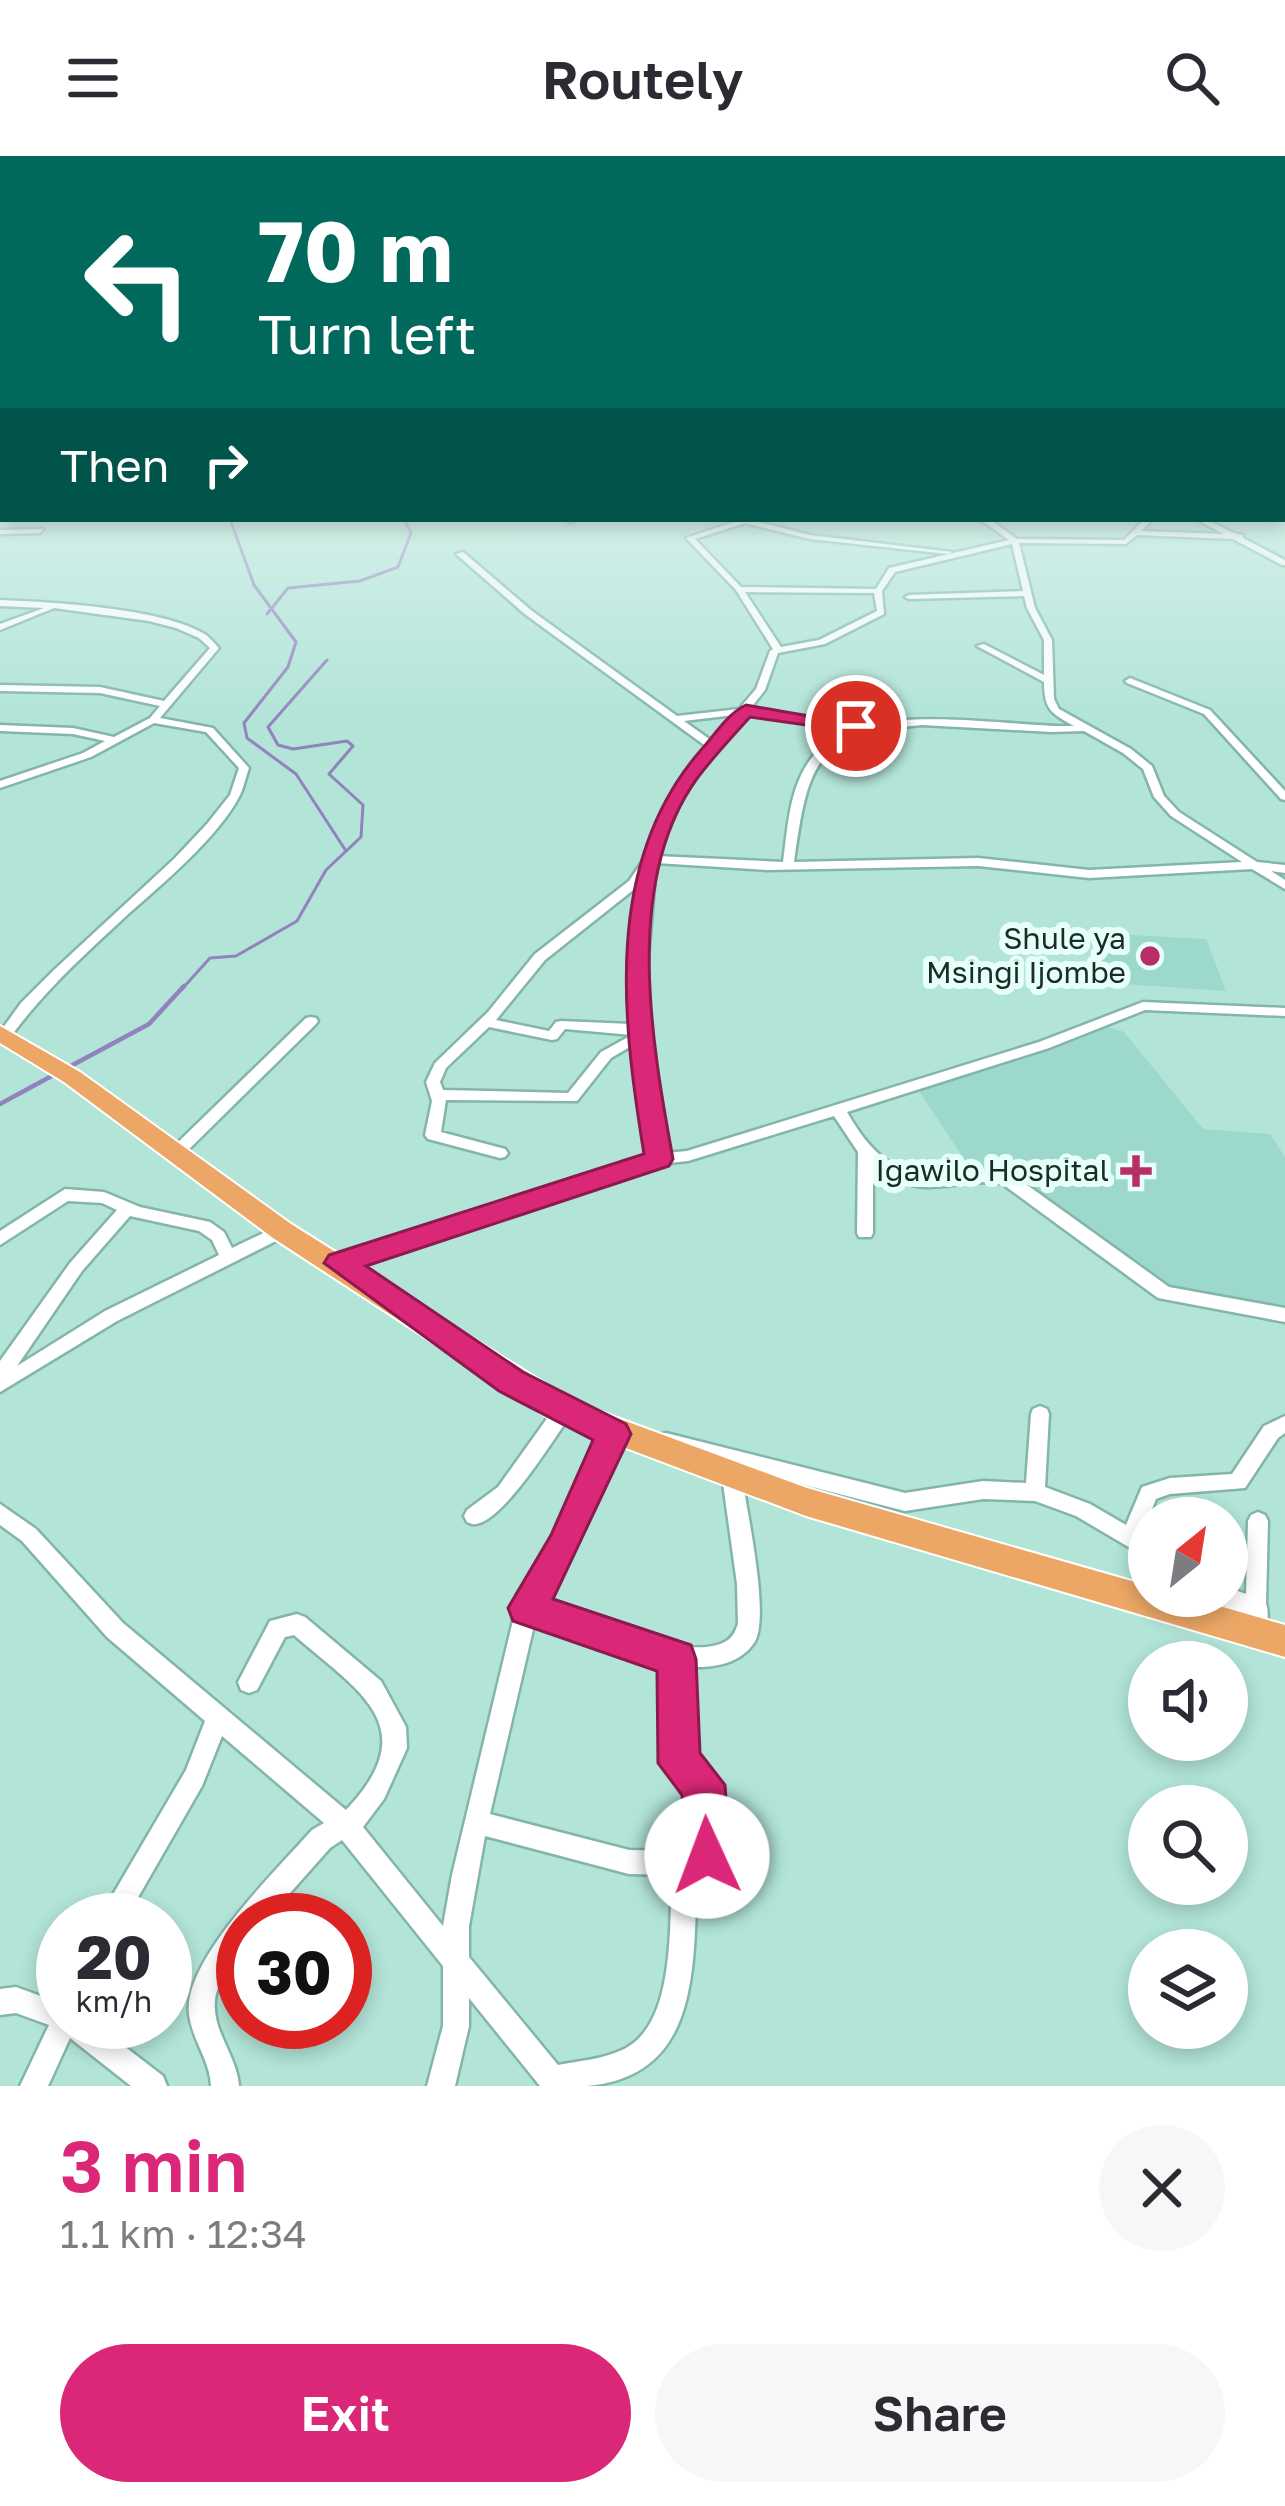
<!DOCTYPE html>
<meta charset="utf-8">
<style>
:root{--surface:#fff;--page:#f7f7f7;--text:#2b2b33;--muted:#7c7c81;--accent:#db2777}
body{margin:0;font-family:"Golos Text",sans-serif;background:var(--page);color:var(--text);height:100vh;display:flex;flex-direction:column;font-size:45px;white-space:nowrap}
*{box-sizing:border-box;margin:0}
p{font-size:39px;color:var(--muted)}
.icon{flex:none;width:66px;height:66px;fill:none;stroke:currentColor;stroke-width:2;stroke-linecap:round;stroke-linejoin:round}
.map{position:relative;height:1930px;overflow:hidden}
.details{display:flex;flex-direction:column;background:var(--surface);flex:1}
.details>*{flex:none}
.guide{position:absolute;left:0px;top:0px;width:1287px;height:366px;box-shadow:0 6px 18px #0003;background:#00695c;color:#fff;overflow:hidden}
.needle{width:78px;rotate:30deg}
.tools{position:absolute;left:1128px;top:1341px;display:grid;gap:24px}
.tools a{display:grid;place-items:center;width:120px;height:120px;border-radius:50%;background:var(--surface);box-shadow:0 6px 18px #0003;font-size:60px}
.speed{position:absolute;left:36px;top:1737px;display:flex;gap:24px;font-size:60px;font-weight:700;text-align:center}
.speed>*{display:grid;place-content:center;width:156px;height:156px;border-radius:50%;background:var(--surface);box-shadow:0 6px 18px #0003;line-height:1}
.speed small{font-size:30px;font-weight:400}
.speed .limit{border:18px solid #d22;background:#fff;color:#111}
.pin{position:absolute;display:grid;place-items:center;width:102px;height:102px;color:#fff;margin:-51px;border:6px solid #fff;border-radius:50%;box-shadow:0 3px 12px #0007}
.me{position:absolute;width:132px;margin:-66px;rotate:358deg;stroke-linejoin:round;filter:drop-shadow(0 0 9px #0008)}
.turn{display:flex;align-items:center;gap:42px;height:252px;padding:0 60px;font-size:54px}
.turn .icon{width:156px;height:156px;stroke-width:2.5}
.turn b{display:block;font-size:84px;line-height:102px}
.then{display:flex;align-items:center;height:114px;padding:0 60px;background:#0003;gap:24px;font-size:45px}
.round{display:grid;place-items:center;flex:none;width:126px;height:126px;border-radius:63px;background:var(--page)}
.overview{display:flex;align-items:center;justify-content:space-between;height:204px;padding:0 60px}
h1{font-size:72px;font-weight:600;line-height:90px;color:var(--accent)}
.action{display:flex;gap:24px;margin-top:auto;padding:24px 60px}
.action a{flex:1;height:138px;border-radius:72px;background:var(--accent);color:#fff;font-size:48px;font-weight:600;line-height:138px;text-align:center}
.action a+a{background:var(--page);color:var(--text)}
header{display:flex;justify-content:space-between;align-items:center;height:156px;padding:0 60px;background:var(--surface);font-size:54px;font-weight:600}
.map>svg:first-child{display:block}
</style>
<header><svg class="icon" aria-label="menu" viewBox="0 0 24 24"><path d="M4 6h16M4 12h16M4 18h16"/></svg>Routely<svg class="icon" aria-label="search" viewBox="0 0 24 24"><circle cx="10" cy="10" r="6"/><path d="M15 15l6 6"/></svg></header>
<div class="map">
<svg width="1285" height="1930" viewBox="0 0 1285 1930">
<rect width="100%" height="100%" fill="#b2e4d8"/>
<g fill="#9dd8cc">
<polygon points="1094,777 1206,783 1226,835 1108,827"/>
<polygon points="1106,870 1124,876 1203,973 1270,978 1285,1001 1285,1154 1159,1134 1015,1023 968,1009 919,935"/>
</g>
<g fill="none" stroke-linecap="round" stroke-linejoin="round">
<g stroke="#9282bd" stroke-width="3">
<polyline points="230,363 254,429 296,486 288,511 244,567 247,582 296,618 346,695"/>
<polyline points="267,458 288,432 360,425 398,411 411,377 404,363"/>
<polyline points="182,833 210,802 236,800 297,765 326,714 361,681 363,649 329,618 353,590 347,585 293,593 278,589 268,571 327,504"/>
</g>
<g stroke="#9282bd" stroke-width="4.5">
<polyline points="69,911 149,868 184,830"/>
<polyline points="0,948 59,916"/>
</g>
<defs>
<g id="minor">
<rect x="0" y="303" width="3" height="4"/>
<rect x="1284" y="312" width="1" height="4"/>
<polygon points="3,326 3,332 0,333 0,327"/>
<rect x="0" y="351" width="3" height="4"/>
<polygon points="565,363 573,363 574,365 570,367"/>
<path d="M734,363h13l63,16 142,17 -4,2 -138,-15 -65,-16 -50,16 46,48 135,2 13,-21 120,-28 -29,-21h9l28,20 107,1 21,-21h8l-12,12 83,3 -28,-15c18,0 30,14 47,16v3l42,22v5h-3l-49,-26 -96,-4 -11,9 -107,-1 16,65 17,32 2,59 5,10 72,40 21,17 12,30 15,16 78,50 28,3v8l-14,-2 14,9v9l-33,-20 -163,9 -111,-12 -211,4 -111,-7 -13,155 23,135 21,-2 352,-109 104,-40 142,6v8l-140,-6 -96,38 -202,64c24,43 55,71 107,64 21,-3 37,-7 58,-2l157,113 116,21v14l-127,-24 -157,-115c-53,-6 -75,22 -128,-17v67l-2,4h-12l-2,-4 1,-81 -24,-36 -146,45 -28,3 -314,103h-12l-2,-4 2,-4 317,-103 -18,-111 -22,13 -34,43 -131,-1 -5,32 64,17 3,4 -3,4 -5,1 -72,-19 -3,-4 7,-34 -6,-19 9,-19 53,-51 47,-58 94,-73 15,-22 35,-78 28,-34 -181,-132 -70,-61 7,-2 69,59 145,105 62,-7 17,-20 14,-38 3,-2 -37,-59 -50,-52 51,-17zM1012,388l11,47 -114,4 -4,2 4,2 115,-3 3,12 17,32v35l-60,-31 -7,2 67,36c0,28 7,31 30,44 -69,2 -213,-30 -261,30 -24,30 -25,70 -30,106l-126,-6 32,-74 56,-68 110,15 5,-3 -5,-3 -105,-14 15,-19 13,-37 47,-9 59,-30 -2,-23 13,-19zM745,436l129,1 3,18 -58,29 -38,7zM734,559l-22,26 -28,-20zM922,569l129,7 33,-1 39,22 20,16 11,28 17,19 71,46 -153,8 -111,-12 -184,4c14,-99 20,-128 128,-137zM642,723l-12,145 -69,-3 -5,1 -7,9 -53,-11 49,-60 92,-73zM489,871l63,13 5,-1 8,-10 67,6 -31,17 -33,41 -125,-3 -3,-8 6,-14z"/>
<polygon points="43,373 40,377 0,378 0,374"/>
<path d="M0,444c51,2 164,8 206,35 3,2 11,11 13,13l-59,70 53,10 36,40c-3,8 -5,19 -9,27 -21,42 -79,90 -115,122 -42,39 -83,76 -116,122h-9v-7l21,-29 33,-33 120,-111 33,-35 23,-29 9,-27 -33,-36 -52,-9 -63,34 -91,31v-7l83,-28 22,-12 -32,-7 -73,-3v-6l73,3 41,9 36,-19 10,-12 -60,-13 -100,-2v-6l100,2 64,14 46,-53 -11,-10 -23,-10 -27,-7 -95,-13 -54,22v-6l44,-16 -44,-2z"/>
<polygon points="1130,522 1210,554 1285,635 1285,644 1281,643 1204,558 1127,527 1125,525"/>
<polygon points="311,861 316,862 318,865 316,868 181,1001 171,1001 168,997 171,993 306,862"/>
<path d="M65,1033l39,3 36,15 70,15 14,10 8,16 44,-21h12l2,4 -2,4 -171,86 -117,71v-31l70,-98 47,-53 -15,-7 -34,-2 -68,44v-14zM130,1060l69,15 13,9 7,15 -114,56 -88,55 65,-95z"/>
<path d="M563,1247l7,3 2,5 -2,5c-17,24 -66,104 -94,108 -3,1 -6,-1 -9,-2l-3,-6 3,-6 31,-23 58,-81z"/>
<polygon points="1040,1250 1047,1253 1049,1258 1045,1331 1090,1348 1126,1369 1142,1331 1170,1322 1232,1318 1264,1270 1285,1260 1285,1277 1278,1282 1245,1332 1170,1338 1156,1343 1142,1379 1149,1383 1149,1403 1076,1360 1035,1345 983,1343 905,1355 666,1293 659,1291 656,1285 659,1279 666,1277 905,1337 983,1325 1026,1327 1031,1258 1033,1253"/>
<path d="M613,1270l19,4 3,6 -3,6 -13,1 -48,108 -30,53c37,15 152,61 187,36 7,-6 7,-9 10,-16l-1,-40 -15,-108 3,-6 7,-2 7,2 3,6c4,33 29,142 12,167 -15,22 -42,25 -67,24l4,91c36,27 37,75 21,115l-15,3c-4,87 5,200 -110,210 -15,0 -32,0 -47,0l-71,-88v28l-14,60h-28l16,-60v-60l-101,-126 -12,8 -64,72h-23c0,8 2,22 -1,29 -7,19 -25,28 -27,52 -3,30 22,55 24,85h-28c-1,-26 -19,-46 -22,-72 -7,-53 89,-145 123,-184l12,-7 -102,-87 -20,50 -77,134h-27l88,-150 19,-49 -98,-84 -85,-96 -22,-16v-21l36,25 87,94 223,187c80,-84 12,-119 -52,-175l-9,2 -28,53 -8,3 -8,-3 -3,-8 32,-61 27,-7 8,3 76,64 25,46 1,21 -23,51 -21,28 80,99 9,-51 64,-267 40,-69 50,-111zM535,1465l72,28 58,15 3,99 4,8 21,20 4,33 -2,27 -66,-1 -139,-36zM485,1680l144,38 43,1c-3,50 4,151 -50,175 -19,9 -43,11 -64,15l-89,-108v-31z"/>
<path d="M1258,1356l7,3 3,6 -2,83c4,8 0,28 -3,37l-8,3 -8,-3 -3,-7 1,-20 -27,-11 -4,-7h13v-9l19,7 2,-73 3,-6z"/>
<polygon points="16,1831 63,1848 63,1866 93,1866 163,1920 167,1930 131,1930 70,1882 48,1930 20,1930 49,1869 16,1857 0,1859 0,1833"/>
</g>
<polygon id="trunk" points="0,870 80,916 291,1068 574,1246 807,1332 1149,1430 1149,1440 1185,1440 1285,1469 1285,1501 806,1360 552,1264 273,1082 64,926 0,887"/>
</defs>
<use href="#minor" stroke="#84b5ab" stroke-width="5"/>
<use href="#trunk" stroke="#fff" stroke-width="4"/>
<use href="#minor" fill="#fff" fill-rule="evenodd"/>
<use href="#trunk" fill="#eca766" fill-rule="evenodd"/>
</g>
<linearGradient id="sky" x2="0" y2="1"><stop stop-color="#9aaff0"/><stop offset="0.53" stop-color="#dcf3ed"/><stop offset="1" stop-color="#dcf3ed" stop-opacity="0"/></linearGradient>
<rect width="1285" height="569" fill="url(#sky)"/>
<path fill="#db2777" stroke="#8e194d" stroke-width="3" d="M746,549l120,21 -10,6 -106,-15c-18,20 -38,41 -54,63 -73,102 -44,265 -23,379l-4,7 -303,100 157,106 103,52 5,10 -78,165 138,46 5,14 4,94 25,32 5,71 -7,16 -16,6 -15,-6 -7,-16 -3,-61 -24,-32 -1,-92 -144,-50 -5,-13 43,-73 42,-95 -94,-49 -175,-128 5,-8 315,-101c-22,-135 -41,-292 57,-404 13,-14 27,-37 45,-45z"/>
<g fill="#b92e68" stroke="#e6fff9" stroke-width="4.5">
<circle cx="1150" cy="800" r="12"/>
<path d="M1130 997h12v12h12v12h-12v12h-12v-12h-12v-12h12z"/>
</g>
<g text-anchor="middle" stroke-width="12" stroke-linejoin="round" paint-order="stroke">
<g font-size="30" fill="#192c28" stroke="#e6fff9" text-anchor="end">
<text x="1126" y="793">Shule ya<tspan x="1126" dy="34">Msingi Ijombe</tspan></text>
<text x="1109" y="1025">Igawilo Hospital</text>
</g>
</g>
</svg>
<div class="tools">
<a><svg class="needle" viewBox="-14 -14 28 28"><path d="M0-13l5 13h-10z" fill="#e53935"/><path d="M0 13l5-13h-10z" fill="#7c7c81"/></svg></a>
<a><svg class="icon" aria-label="sound" viewBox="0 0 24 24"><path d="M4 9h4l5-4v14l-5-4H4zM17 9q2 3 0 6"/></svg></a>
<a><svg class="icon" aria-label="search" viewBox="0 0 24 24"><circle cx="10" cy="10" r="6"/><path d="M15 15l6 6"/></svg></a>
<a><svg class="icon" aria-label="layers" viewBox="0 0 24 24"><path d="M12 4l9 5-9 5-9-5zM3 14l9 5 9-5"/></svg></a>
</div>
<div class="speed"><div>20<small>km/h</small></div><div class="limit">30</div></div>
<div class="pin" style="left:856px;top:570px;background:#d93025"><svg class="icon" aria-label="arrive" viewBox="0 0 24 24"><path d="M6 21V4h12l-3 4 3 4H6"/></svg></div>
<svg class="me" style="left:707px;top:1700px" viewBox="-20 -20 40 40"><circle r="19" fill="#fff"/><path d="M0-13L10 11 0 6-10 11z" fill="#db2777"/></svg>
<div class="guide">
<div class="turn"><svg class="icon" aria-label="left" viewBox="0 0 24 24"><path d="M17 20v-9H6M10 6l-5 5 5 5"/></svg><div><b>70 m</b>Turn left</div></div>
<div class="then">Then<svg class="icon" aria-label="right" viewBox="0 0 24 24"><path d="M7 20v-9h11M14 6l5 5-5 5"/></svg></div>
</div>
</div>
<section class="details">
<div class="overview"><div><h1>3 min</h1><p>1.1 km · 12:34</p></div><a class="round"><svg class="icon" aria-label="close" viewBox="0 0 24 24"><path d="M6 6l12 12M18 6L6 18"/></svg></a></div>
<div class="action"><a>Exit</a><a>Share</a></div>
</section>
